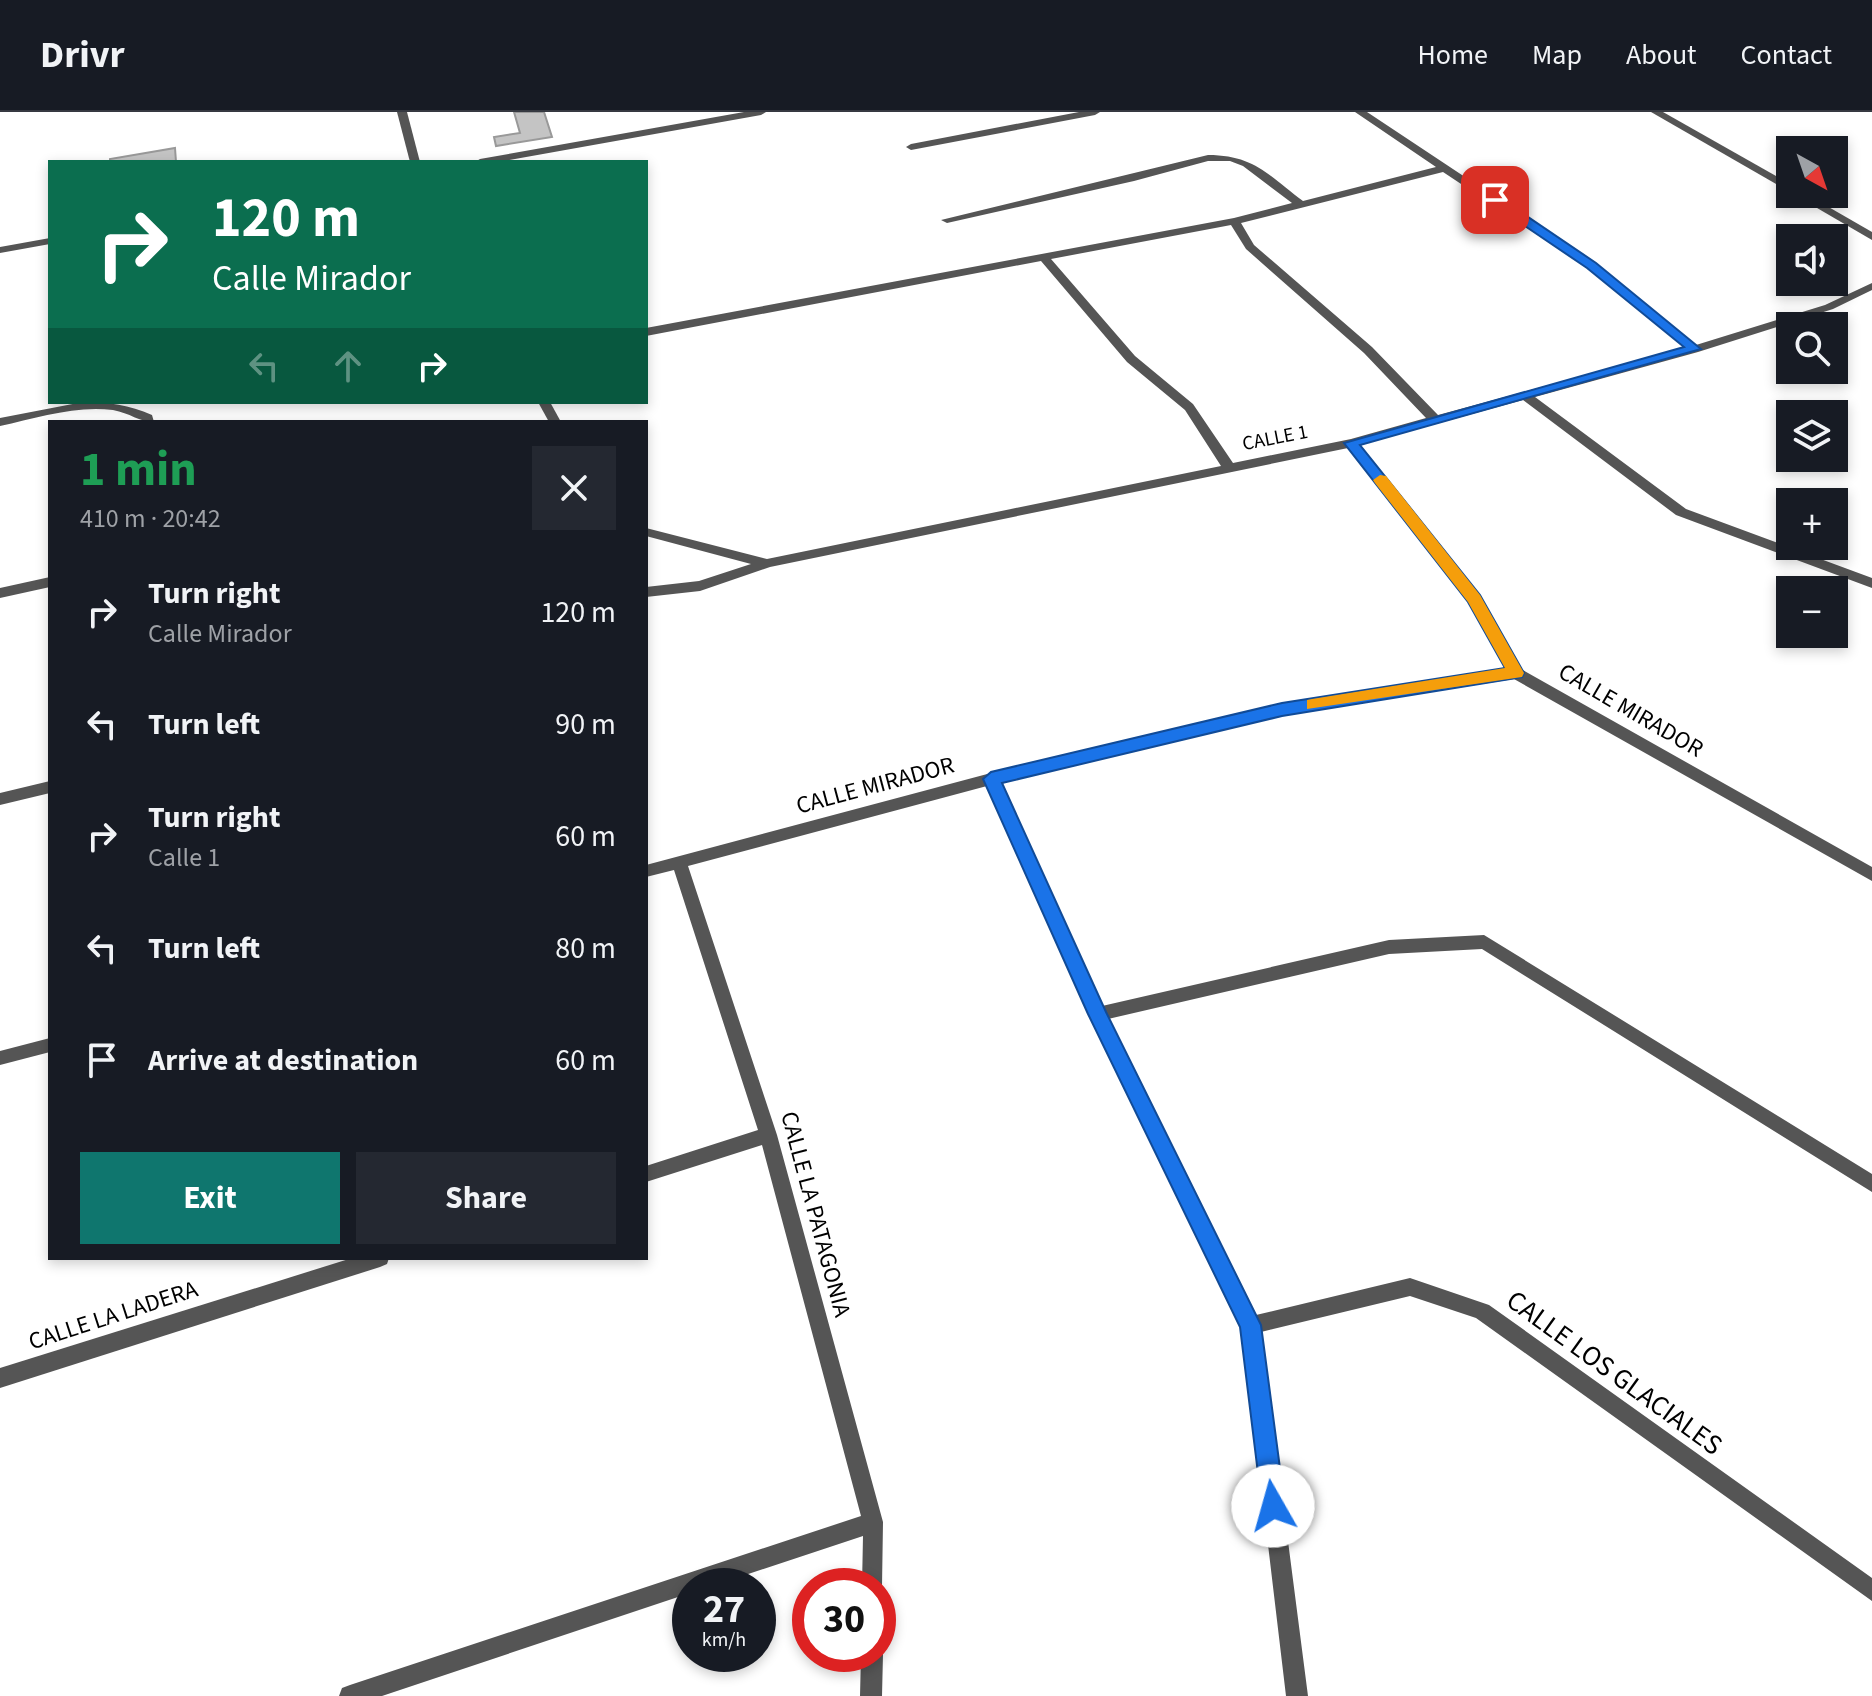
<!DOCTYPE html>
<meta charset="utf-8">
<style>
:root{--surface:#171b24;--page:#242831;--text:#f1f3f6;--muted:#9ea1a6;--line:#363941;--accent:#0f766e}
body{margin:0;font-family:"Source Sans 3",sans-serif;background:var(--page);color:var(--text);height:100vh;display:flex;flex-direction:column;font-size:30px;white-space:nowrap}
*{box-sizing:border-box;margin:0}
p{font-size:26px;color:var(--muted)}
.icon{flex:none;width:44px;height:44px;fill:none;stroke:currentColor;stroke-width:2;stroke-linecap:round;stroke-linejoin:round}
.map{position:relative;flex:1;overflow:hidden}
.side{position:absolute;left:48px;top:308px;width:600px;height:840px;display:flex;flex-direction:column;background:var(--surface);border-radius:0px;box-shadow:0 4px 12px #0003}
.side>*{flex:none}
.hud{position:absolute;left:48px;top:48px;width:600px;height:244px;border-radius:0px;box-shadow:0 4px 12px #0003;background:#0b6e4f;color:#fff;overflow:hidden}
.needle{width:52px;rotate:140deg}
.buttons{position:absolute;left:1776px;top:24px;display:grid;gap:16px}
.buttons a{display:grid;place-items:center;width:72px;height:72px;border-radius:0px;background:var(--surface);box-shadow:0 4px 12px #0003;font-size:40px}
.speed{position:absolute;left:672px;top:1456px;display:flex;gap:16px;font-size:40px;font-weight:700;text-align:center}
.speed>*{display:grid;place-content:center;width:104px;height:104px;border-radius:50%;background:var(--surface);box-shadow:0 4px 12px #0003;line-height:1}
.speed small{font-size:20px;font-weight:400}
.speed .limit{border:12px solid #d22;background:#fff;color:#111}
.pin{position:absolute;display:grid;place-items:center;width:68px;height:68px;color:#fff;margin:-34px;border-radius:16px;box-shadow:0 4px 12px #0006}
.me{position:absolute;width:88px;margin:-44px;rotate:353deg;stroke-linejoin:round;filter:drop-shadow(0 0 6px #0008)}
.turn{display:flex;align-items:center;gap:28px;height:168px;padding:0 32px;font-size:36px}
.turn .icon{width:104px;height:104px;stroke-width:2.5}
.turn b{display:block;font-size:56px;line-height:68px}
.lanes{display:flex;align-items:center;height:76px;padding:0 32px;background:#0003;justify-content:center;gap:40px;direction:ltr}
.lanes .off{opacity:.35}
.round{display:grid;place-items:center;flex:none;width:84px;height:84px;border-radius:0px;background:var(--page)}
.headline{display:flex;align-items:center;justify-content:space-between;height:136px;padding:0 32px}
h1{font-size:48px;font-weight:700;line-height:60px;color:#1e9e55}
.primary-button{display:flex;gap:16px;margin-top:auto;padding:16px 32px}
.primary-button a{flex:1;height:92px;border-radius:0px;background:var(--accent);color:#fff;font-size:32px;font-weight:700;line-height:92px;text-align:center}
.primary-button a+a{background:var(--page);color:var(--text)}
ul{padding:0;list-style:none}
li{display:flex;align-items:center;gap:24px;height:112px;padding:0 32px}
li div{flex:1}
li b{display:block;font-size:30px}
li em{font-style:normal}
header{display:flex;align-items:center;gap:48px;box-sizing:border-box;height:112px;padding:0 40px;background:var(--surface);border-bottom:2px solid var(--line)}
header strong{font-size:38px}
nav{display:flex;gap:44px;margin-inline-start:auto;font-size:28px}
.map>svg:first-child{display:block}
</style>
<header>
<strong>Drivr</strong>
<nav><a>Home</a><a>Map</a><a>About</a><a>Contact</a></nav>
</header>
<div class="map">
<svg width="1872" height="1584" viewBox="0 0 1872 1584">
<rect width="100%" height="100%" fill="#fff"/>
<g fill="#c4c4c4" stroke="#999" stroke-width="2">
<polygon points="514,0 544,0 552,25 496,34 494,25 520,21"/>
<polygon points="175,36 176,50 110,50 110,47"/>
</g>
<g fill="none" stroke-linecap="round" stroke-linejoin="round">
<g fill="#555" fill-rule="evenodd">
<polygon points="397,0 407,0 420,50 410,50"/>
<polygon points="744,0 766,0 761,3 498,50 475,50 480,47"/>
<polygon points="1079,0 1100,0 1095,3 911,38 906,35 911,32"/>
<path d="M1355,0h12l229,152 100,81 129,-40 47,-22v7l-39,19 -135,43 -163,45 151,112 186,69v10l-196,-73 -153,-115 -164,45 120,150 42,74 351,198v14l-358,-202 -232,36 -282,68 102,223 287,-66 95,-5 388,239v18l-390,-243 -93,5 -281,65 148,296 154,-37 79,27 383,273v23l-396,-283 -66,-22 -149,36 47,364h-22l-44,-370 -153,-312 -102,-228 -299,80 89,269 106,387 -1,64 -3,7 -1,-7h-16l1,-50 -151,50h-22v7l-308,103h-43l3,-8 8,-3 511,-169 -99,-371 -116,37v-16l112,-36 -84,-260 -28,7v-12l345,-92 291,-68 225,-36 -38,-68 -121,-153 -578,119 -70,24 -54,6v-10l53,-6 52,-17 -105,-28v-8l121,31 454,-93 -36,-56 -58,-48 -86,-101 -395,75v-8l588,-110 58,-15 -49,-37 -13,-5h-22l-74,20 -187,42 -6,-3 267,-65c46,0 60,20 95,46l133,-34zM1443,60l145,96 97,80 -247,67 -66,-68 -118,-102 -13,-22zM1231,113l15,24 118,104 62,65 -75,21 -118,24 -40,-59 -58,-48 -84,-97z"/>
<polygon points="1651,0 1663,0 1790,72 1790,80"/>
<polygon points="1793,82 1806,82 1872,120 1872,128"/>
<polygon points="50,126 50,132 0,141 0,135"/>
<path d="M83,290c26,0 46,3 69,13l2,7c-15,0 -24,-9 -41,-12 -37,-5 -77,8 -113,16v-8z"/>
<polygon points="538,290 550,290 561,310 549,310"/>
<polygon points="50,465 50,475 0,486 0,476"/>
<polygon points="50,669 50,681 0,693 0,681"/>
<polygon points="50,926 50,940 0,953 0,939"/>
<polygon points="352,1146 389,1146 387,1152 380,1155 0,1276 0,1256"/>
<polygon points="878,1534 883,1542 882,1584 860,1584 861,1542 878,1542"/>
</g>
</g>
<polygon fill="#1a73e8" stroke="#114b97" stroke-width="2" points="1491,86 1500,86 1596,151 1701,237 1360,333 1480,483 1524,561 1522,565 1282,604 1002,671 1106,900 1261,1213 1285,1394 1281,1402 1273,1406 1265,1402 1262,1394 1240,1215 1088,902 983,667 991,660 1282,591 1505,556 1468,490 1344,331 1684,235 1587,156 1491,91"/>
<polygon fill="#f59e0b" points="1380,363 1386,364 1480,483 1524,561 1522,565 1307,597 1307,588 1312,587 1505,556 1468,490 1375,371 1373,368"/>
<g text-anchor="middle" stroke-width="7" stroke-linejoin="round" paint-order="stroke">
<g font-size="20" fill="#000" stroke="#fff">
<text transform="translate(1275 325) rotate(-11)" y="7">CALLE 1</text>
</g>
<g font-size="24" fill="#000" stroke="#fff">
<text transform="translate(1631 598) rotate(30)" y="8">CALLE MIRADOR</text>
<text transform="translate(875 673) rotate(-15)" y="8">CALLE MIRADOR</text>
<text transform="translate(816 1102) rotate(75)" y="8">CALLE LA PATAGONIA</text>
<text transform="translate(113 1203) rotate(-18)" y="8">CALLE LA LADERA</text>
</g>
<g font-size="28" fill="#000" stroke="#fff">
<text transform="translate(1615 1260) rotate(36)" y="10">CALLE LOS GLACIALES</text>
</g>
</g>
</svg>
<div class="buttons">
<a><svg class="needle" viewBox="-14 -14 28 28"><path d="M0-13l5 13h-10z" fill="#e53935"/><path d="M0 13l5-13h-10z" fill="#9ea1a6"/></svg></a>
<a><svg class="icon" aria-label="sound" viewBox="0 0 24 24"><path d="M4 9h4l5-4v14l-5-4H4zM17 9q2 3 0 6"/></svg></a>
<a><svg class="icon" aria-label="search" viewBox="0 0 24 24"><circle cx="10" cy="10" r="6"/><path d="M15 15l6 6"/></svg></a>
<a><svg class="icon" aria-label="layers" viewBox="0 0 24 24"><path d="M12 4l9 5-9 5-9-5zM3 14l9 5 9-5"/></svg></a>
<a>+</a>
<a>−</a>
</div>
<div class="speed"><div>27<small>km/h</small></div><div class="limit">30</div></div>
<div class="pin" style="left:1495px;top:88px;background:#d93025"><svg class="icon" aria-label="arrive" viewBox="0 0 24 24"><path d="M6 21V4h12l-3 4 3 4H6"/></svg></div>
<svg class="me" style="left:1273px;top:1394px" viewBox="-20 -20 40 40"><circle r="19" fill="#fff"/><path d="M0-13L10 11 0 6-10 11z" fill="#1a73e8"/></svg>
<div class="hud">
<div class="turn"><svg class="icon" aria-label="right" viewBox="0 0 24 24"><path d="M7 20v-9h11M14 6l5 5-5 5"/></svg><div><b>120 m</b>Calle Mirador</div></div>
<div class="lanes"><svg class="icon off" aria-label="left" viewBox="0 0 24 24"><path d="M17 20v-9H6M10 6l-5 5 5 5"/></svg><svg class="icon off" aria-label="ahead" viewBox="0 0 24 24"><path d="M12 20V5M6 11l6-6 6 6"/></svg><svg class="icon" aria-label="right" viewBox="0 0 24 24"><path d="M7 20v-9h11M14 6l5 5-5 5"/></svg></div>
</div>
<section class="side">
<div class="headline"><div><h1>1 min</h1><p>410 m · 20:42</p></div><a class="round"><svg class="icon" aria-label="close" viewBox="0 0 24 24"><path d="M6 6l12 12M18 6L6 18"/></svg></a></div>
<ul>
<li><svg class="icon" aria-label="right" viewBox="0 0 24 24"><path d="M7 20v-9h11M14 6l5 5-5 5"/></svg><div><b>Turn right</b><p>Calle Mirador</p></div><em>120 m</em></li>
<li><svg class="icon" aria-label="left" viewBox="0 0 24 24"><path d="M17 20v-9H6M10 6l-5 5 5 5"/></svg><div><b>Turn left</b></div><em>90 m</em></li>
<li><svg class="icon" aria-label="right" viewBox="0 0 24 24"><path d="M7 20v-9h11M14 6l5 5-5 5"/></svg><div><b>Turn right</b><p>Calle 1</p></div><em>60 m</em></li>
<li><svg class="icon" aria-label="left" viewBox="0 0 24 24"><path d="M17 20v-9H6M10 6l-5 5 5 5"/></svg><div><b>Turn left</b></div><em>80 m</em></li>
<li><svg class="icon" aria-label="arrive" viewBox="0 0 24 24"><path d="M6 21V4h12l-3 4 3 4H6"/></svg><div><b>Arrive at destination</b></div><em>60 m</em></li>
</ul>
<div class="primary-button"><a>Exit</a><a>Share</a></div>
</section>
</div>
